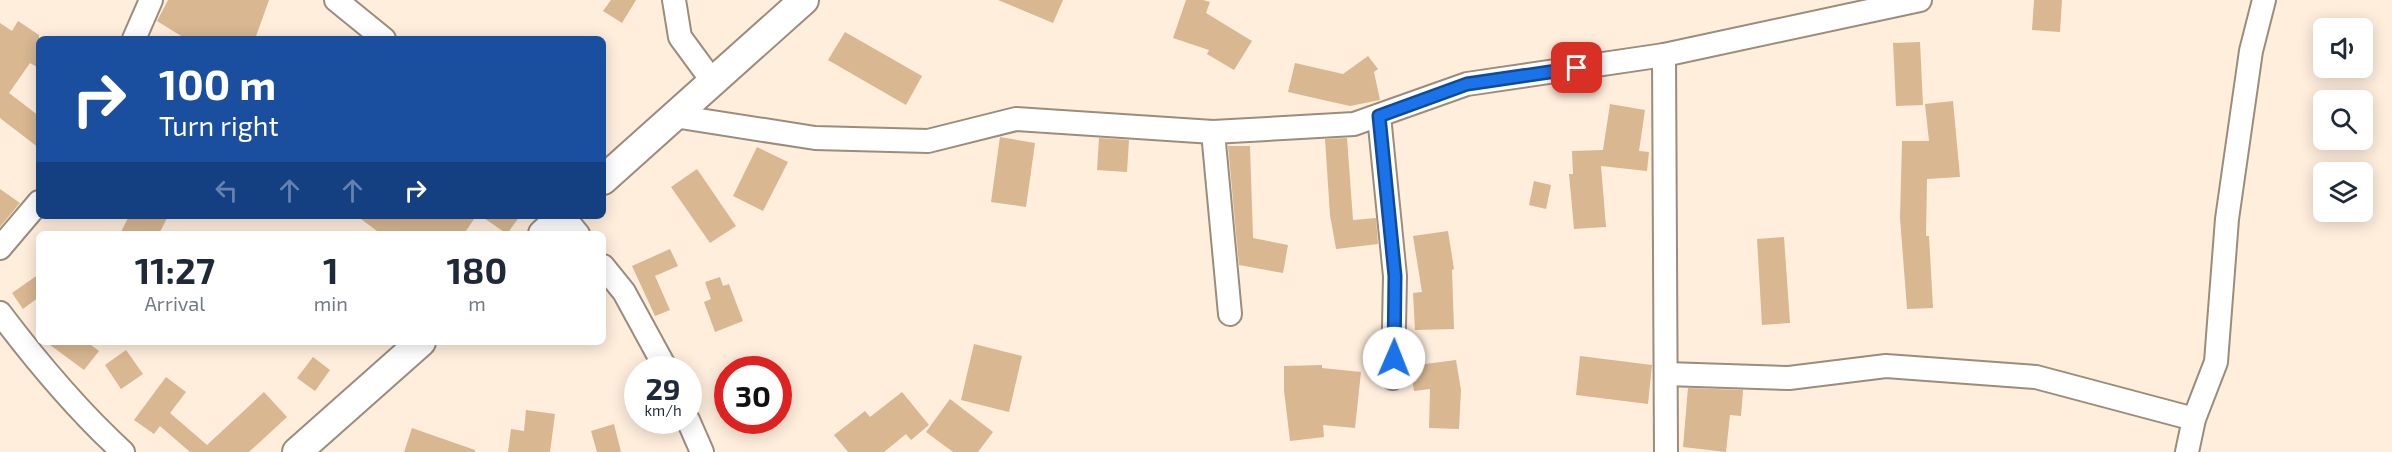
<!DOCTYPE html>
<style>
:root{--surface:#fff;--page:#f2f2f3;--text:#1f2937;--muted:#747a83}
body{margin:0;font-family:"Exo 2",sans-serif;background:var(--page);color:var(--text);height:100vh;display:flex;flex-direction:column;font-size:22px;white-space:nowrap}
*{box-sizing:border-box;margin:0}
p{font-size:20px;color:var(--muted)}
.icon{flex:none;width:33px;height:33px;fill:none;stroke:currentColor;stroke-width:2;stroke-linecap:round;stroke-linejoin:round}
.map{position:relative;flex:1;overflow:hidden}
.side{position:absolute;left:36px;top:231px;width:570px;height:114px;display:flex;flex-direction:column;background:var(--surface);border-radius:9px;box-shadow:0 3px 15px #0003}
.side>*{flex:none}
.hud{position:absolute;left:36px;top:36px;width:570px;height:183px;border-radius:9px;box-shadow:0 3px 15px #0003;background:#1a4fa0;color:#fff;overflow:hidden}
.controls{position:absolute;left:2313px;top:18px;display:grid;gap:12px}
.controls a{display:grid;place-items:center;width:60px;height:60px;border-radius:9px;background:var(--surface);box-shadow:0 3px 15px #0003;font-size:30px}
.speed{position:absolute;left:624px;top:356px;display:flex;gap:12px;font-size:30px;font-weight:700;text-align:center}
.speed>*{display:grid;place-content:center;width:78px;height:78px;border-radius:50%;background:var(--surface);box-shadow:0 3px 15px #0003;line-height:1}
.speed small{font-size:15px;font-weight:400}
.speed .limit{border:9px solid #d22;background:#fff;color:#111}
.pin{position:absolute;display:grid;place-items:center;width:51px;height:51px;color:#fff;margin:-26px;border-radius:12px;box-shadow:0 3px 9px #0006}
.me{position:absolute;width:66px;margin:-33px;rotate:1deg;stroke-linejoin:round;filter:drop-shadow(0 0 4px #0008)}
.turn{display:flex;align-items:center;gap:21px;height:126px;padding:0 24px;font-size:27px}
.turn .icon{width:78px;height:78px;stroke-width:2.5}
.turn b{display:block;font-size:42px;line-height:51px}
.lanes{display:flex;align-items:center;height:57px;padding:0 24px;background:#0003;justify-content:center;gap:30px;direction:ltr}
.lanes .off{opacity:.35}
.eta{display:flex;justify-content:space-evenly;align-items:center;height:102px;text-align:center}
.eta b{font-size:36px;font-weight:700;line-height:42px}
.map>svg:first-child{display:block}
</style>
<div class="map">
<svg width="2392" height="452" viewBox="0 0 2392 452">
<rect width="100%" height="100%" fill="#ffeedc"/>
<g fill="#d8b791">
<polygon points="168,0 269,0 255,39 186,39 157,21"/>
<polygon points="611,0 636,0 622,23 603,11"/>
<polygon points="998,0 1063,0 1053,23"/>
<polygon points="1186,0 1203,0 1210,2 1206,13 1252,41 1234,70 1207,54 1209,50 1173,38"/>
<polygon points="2034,0 2062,0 2060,32 2032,30"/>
<polygon points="18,21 39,35 39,68 30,63 9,93 39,116 39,148 0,118 0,23 12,31"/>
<polygon points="845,32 922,76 906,105 828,60"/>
<polygon points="1920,42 1923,105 1896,106 1893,43"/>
<polygon points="1368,56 1378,69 1374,72 1380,100 1350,106 1288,92 1295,63 1343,74"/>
<polygon points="1953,101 1960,177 1927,179 1926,236 1929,236 1933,308 1907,309 1900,218 1902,141 1929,141 1925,104"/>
<polygon points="1610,104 1645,110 1639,151 1649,152 1647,171 1601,166 1606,227 1574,229 1569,174 1573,174 1572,151 1603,150"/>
<polygon points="1000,137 1035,143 1026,207 991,202"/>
<polygon points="1099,138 1129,140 1127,172 1097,170"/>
<polygon points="1347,138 1353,220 1376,218 1378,244 1336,249 1330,215 1325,139"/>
<polygon points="1228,146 1250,146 1253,238 1288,245 1283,273 1239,265"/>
<polygon points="757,147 788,162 763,211 733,196"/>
<polygon points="697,169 736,226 710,243 671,187"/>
<polygon points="1534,181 1551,185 1546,209 1529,205"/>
<polygon points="0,189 20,203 0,227"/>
<polygon points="129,216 168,216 159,234 120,234"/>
<polygon points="357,216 476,216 464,234 381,234"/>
<polygon points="481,216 520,216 507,234"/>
<polygon points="1448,231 1454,269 1452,270 1454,329 1415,330 1413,293 1422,292 1413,236"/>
<polygon points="1784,237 1790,323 1762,325 1757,239"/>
<polygon points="670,249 678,266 655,276 670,310 655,316 632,266"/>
<polygon points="39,274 39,297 23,309 12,293"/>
<polygon points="720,277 723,286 729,284 743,321 715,332 704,302 711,299 705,282"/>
<polygon points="46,342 87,342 99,351 84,370"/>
<polygon points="974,344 1022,356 1009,412 961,400"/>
<polygon points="126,350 143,374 121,389 105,365"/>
<polygon points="1580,356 1652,365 1648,404 1576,395"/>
<polygon points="313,357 330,370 315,391 297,378"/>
<polygon points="1456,360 1461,390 1459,429 1429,428 1430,389 1414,391 1410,366"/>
<polygon points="1322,365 1322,368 1361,372 1355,428 1323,425 1324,437 1290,441 1284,390 1284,366"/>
<polygon points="166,377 186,392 170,413 207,445 264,392 287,417 249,452 190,452 160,426 154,434 134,420"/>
<polygon points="1688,388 1743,390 1741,416 1730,415 1726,452 1683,447"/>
<polygon points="902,392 929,425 911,440 906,434 884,452 848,452 834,435 865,411 870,417"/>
<polygon points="950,399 993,432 978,452 953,452 926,432"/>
<polygon points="526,410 555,414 550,452 508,452 511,429 524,431"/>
<polygon points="614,424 621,452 597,452 591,431"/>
<polygon points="412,428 475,450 475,452 404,452"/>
</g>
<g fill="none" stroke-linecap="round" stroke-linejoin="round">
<defs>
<g id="minor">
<polyline points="336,0 384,39"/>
<polyline points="674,0 680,37 713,82"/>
<polyline points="134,39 151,0"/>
<polyline points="1664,55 1666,452"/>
<polyline points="674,116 815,138 928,141 1016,119 1213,132 1354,124 1467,84 1664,55 1920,0"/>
<polyline points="1379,116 1395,276 1393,378"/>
<polyline points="1213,132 1230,314"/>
<polyline points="563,216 578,234"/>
<polyline points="0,248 39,202"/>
<polyline points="603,266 624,292 666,369"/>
<path d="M0,313c37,49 77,97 123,139"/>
<polyline points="1666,374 1789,378 1886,366 2036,377 2194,419"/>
<polyline points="688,420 702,452"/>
<polyline points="2187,452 2194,419 2216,362 2227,219 2251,51 2264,0"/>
</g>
<g id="major">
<polyline points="603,180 804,0"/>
<polyline points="543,234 563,216"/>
<polyline points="297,452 421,342"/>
</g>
</defs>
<use href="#minor" stroke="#9b8c7b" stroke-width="26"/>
<use href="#major" stroke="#9b8c7b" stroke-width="32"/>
<use href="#minor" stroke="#fff" stroke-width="22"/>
<use href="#major" stroke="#fff" stroke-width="28"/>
</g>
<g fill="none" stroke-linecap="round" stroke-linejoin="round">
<defs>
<polyline id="route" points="1394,358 1395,276 1379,116 1467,84 1577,68"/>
</defs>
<use href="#route" stroke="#114b97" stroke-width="15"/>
<use href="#route" stroke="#1a73e8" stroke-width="10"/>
</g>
</svg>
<div class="controls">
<a><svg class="icon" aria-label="sound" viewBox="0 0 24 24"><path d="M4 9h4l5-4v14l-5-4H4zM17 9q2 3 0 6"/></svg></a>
<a><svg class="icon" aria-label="search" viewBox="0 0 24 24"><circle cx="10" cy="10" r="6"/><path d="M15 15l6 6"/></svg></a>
<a><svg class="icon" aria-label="layers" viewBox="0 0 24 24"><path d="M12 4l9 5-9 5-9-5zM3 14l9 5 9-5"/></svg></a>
</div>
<div class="speed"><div>29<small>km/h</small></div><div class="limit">30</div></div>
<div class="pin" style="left:1577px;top:68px;background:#d93025"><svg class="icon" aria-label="arrive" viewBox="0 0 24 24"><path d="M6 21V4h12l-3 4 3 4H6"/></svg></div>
<svg class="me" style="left:1394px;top:358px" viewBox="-20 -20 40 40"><circle r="19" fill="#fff"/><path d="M0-13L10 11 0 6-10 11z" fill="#1a73e8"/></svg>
<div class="hud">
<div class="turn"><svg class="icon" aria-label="right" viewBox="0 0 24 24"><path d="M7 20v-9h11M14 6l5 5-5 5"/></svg><div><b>100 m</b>Turn right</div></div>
<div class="lanes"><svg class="icon off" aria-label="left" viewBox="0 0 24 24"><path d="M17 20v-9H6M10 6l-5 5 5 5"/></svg><svg class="icon off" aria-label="ahead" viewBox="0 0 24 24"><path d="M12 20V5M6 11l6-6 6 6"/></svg><svg class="icon off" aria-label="ahead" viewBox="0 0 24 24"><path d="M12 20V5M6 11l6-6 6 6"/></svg><svg class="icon" aria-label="right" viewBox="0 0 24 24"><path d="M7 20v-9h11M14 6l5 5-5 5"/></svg></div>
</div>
<section class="side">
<div class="eta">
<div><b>11:27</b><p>Arrival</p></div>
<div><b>1</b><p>min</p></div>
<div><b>180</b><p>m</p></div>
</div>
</section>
</div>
